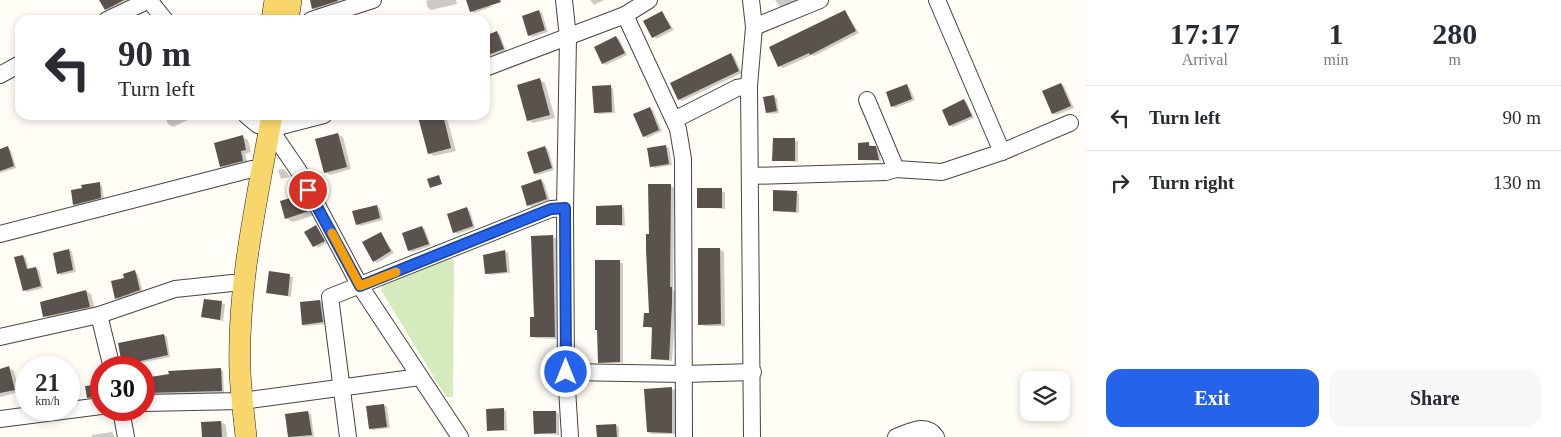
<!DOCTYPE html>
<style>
:root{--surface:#fff;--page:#f7f7f7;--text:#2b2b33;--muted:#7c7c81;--line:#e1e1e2;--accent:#2563eb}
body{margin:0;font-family:"Times New Roman",serif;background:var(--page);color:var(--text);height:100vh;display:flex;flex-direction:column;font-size:19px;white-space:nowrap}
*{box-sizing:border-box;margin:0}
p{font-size:16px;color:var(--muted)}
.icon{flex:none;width:28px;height:28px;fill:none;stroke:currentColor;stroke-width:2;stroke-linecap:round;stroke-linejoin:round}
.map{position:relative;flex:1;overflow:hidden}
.panel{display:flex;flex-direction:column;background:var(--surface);width:475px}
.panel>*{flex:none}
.guide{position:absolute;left:15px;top:15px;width:475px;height:105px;border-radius:15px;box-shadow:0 2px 8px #0003;background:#fff;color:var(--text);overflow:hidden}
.tools{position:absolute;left:1020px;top:371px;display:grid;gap:10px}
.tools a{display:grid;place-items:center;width:50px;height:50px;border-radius:10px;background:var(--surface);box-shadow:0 2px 8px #0003;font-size:25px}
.speed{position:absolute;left:15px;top:356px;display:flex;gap:10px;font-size:25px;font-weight:700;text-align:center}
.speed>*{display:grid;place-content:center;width:65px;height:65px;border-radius:50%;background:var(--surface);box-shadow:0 2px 8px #0003;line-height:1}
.speed small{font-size:12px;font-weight:400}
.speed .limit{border:8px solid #d22;background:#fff;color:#111}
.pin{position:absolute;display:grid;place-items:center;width:42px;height:42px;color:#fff;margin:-21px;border:2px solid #fff;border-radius:50%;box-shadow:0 1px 5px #0007}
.me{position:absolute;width:55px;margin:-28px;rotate:0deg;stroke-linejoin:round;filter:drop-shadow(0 0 4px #0008)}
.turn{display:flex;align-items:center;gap:18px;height:105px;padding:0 20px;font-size:22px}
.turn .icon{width:65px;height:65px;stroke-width:2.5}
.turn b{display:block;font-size:35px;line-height:42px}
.eta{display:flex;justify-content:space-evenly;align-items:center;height:85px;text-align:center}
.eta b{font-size:30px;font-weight:800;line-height:35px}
.cta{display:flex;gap:10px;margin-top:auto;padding:10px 20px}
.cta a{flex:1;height:58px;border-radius:15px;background:var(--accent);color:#fff;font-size:20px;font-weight:800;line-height:58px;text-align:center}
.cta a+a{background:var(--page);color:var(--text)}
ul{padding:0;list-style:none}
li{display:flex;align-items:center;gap:15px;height:65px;padding:0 20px;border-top:1px solid var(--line)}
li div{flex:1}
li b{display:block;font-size:19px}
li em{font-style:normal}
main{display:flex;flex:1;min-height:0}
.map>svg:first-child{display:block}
</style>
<main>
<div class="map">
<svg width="1086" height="437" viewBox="0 0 1086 437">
<rect width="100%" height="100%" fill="#fffdf5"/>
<polygon fill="#d5ebbd" points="447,257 454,260 453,397 446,397 381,290 383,283"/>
<g fill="#0003">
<polygon points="100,0 131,0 111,12"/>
<polygon points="312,0 342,0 343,3 319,11 313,8"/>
<polygon points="429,0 456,0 457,4 431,10 428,8 426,1"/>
<polygon points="467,0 489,0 491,7 474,13 471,11"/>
<polygon points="590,0 604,0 594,5"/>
<polygon points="775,0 797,0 798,1 781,8"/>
<polygon points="539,11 542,13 548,32 533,37 529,35"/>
<polygon points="845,11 859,33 814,56 812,55 783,68 779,66"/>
<polygon points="662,12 674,30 656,39 644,22"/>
<polygon points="382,17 386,20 375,20"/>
<polygon points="497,33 500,34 506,51 485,58 485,37"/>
<polygon points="616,38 619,39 627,55 606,65 603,63"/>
<polygon points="731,55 734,56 742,73 682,101 679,100 672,84"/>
<polygon points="540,80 545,83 555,118 533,123 528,120"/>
<polygon points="1061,84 1064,86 1074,108 1056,115 1053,113"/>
<polygon points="907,86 910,88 915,100 895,108 892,106"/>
<polygon points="610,87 613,88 615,113 598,114 595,112"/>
<polygon points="773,96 777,98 779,113 771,114 768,113"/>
<polygon points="964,101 967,103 974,118 953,127 950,125"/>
<polygon points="650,108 653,110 662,131 647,138 644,136"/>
<polygon points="164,115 198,115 173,127 168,124"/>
<polygon points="431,115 446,115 456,151 434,156 429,153"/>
<polygon points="337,134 343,137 351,169 330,175 325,172"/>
<polygon points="242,137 248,140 251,152 245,154 248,164 226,169 221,166"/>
<polygon points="774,139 798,141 798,162 774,160"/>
<polygon points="868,144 879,149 881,161 860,160"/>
<polygon points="665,146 669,148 672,165 655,168 651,166"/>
<polygon points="545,147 548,149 554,170 538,175 535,173"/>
<polygon points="7,148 11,150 16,168 0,173 0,150"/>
<polygon points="284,169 290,177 281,179 278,170"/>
<polygon points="541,181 544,182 550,201 532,207 528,205"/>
<polygon points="99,184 102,186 104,199 77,206 74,204"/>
<polygon points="671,186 674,188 673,290 675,291 676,306 672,361 652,359 653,329 645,326 650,314 650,235"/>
<polygon points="699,190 725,192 725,209 699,207"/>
<polygon points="796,192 799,194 799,213 774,211"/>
<polygon points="300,196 307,200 315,215 293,222 286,218"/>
<polygon points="376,206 380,208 383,220 360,226 357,224"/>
<polygon points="621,206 624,208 625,226 598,224"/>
<polygon points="467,209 470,211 475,228 457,234 454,232"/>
<polygon points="316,226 327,243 318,248 306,232"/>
<polygon points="422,227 425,229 431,246 412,252 409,250"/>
<polygon points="381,234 394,253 377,263 374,261"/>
<polygon points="553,237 557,239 558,339 535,338 531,336"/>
<polygon points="720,249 724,252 725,326 704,326 700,324"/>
<polygon points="69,250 72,252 76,272 61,275 58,273"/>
<polygon points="505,251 508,253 510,273 490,275 486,273 492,253"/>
<polygon points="23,256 26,258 29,270 35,268 39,270 43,288 27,292 24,290"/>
<polygon points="596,262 623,263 623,363 599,362 598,331 596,330"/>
<polygon points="135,272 138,274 143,292 120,300 117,298"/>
<polygon points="270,273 293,277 291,297 267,292"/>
<polygon points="86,291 91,294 95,309 50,319 45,316"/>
<polygon points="205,300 225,304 223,321 203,317"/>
<polygon points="320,301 323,303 326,324 306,326 303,324"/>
<polygon points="164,335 167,337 170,357 126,366 123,364"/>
<polygon points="9,368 14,371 19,392 0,397 0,370"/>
<polygon points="220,369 223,371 224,393 144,396 144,379"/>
<polygon points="101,385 101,398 88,397 86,387"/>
<polygon points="672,389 675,390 675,434 652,434 648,432"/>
<polygon points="384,405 387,407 390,428 373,430 370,428"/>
<polygon points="503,410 506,411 507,431 489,430"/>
<polygon points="308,412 311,414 314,437 289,437 286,415"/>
<polygon points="556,412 559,414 559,435 535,433"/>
<polygon points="221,422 226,425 227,437 204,437"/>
<polygon points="616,425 619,427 619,437 598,437"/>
<polygon points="112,432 115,437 92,437 92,435"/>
</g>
<g fill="#5a524d">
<polygon points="99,0 124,0 105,10"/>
<polygon points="310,0 337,0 338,1 312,9"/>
<polygon points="466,0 500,0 501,2 470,12"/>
<polygon points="539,10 545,30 528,36 522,16"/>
<polygon points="845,10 856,31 810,55 809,53 778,67 769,47"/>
<polygon points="662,11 671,28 652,38 643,21"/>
<polygon points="497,31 504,49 485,56 485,36"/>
<polygon points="616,36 625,53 602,64 594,47"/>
<polygon points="731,53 739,71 678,100 670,83"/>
<polygon points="540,78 550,115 527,121 517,85"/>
<polygon points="1061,83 1071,106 1052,114 1042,91"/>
<polygon points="907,84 912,99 891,107 886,92"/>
<polygon points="611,85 612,112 594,113 592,86"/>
<polygon points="774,95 777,111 766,113 763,97"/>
<polygon points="964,99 972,116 949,126 942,110"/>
<polygon points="650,107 659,130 643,137 633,114"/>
<polygon points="426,115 443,115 451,148 428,154 418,117"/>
<polygon points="338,133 347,167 324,173 315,139"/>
<polygon points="243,135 246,150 241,151 243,161 220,167 214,143"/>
<polygon points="773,138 795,138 795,161 772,161"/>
<polygon points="869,142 869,146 876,146 879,160 858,160 858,143"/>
<polygon points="666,145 669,164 650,167 647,148"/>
<polygon points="8,146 14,166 0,171 0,149"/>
<polygon points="545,146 552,168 534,174 527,152"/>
<polygon points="439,175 442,184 430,188 427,179"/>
<polygon points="541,179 547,199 527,206 521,186"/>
<polygon points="100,182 101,198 73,205 71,190 82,188 81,185"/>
<polygon points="648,184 671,184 670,287 672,287 672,303 669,360 651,359 652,327 643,327 644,313 649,313 646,250 646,234 649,234"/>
<rect x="697" y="188" width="25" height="20"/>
<polygon points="773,190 797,191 796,212 773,211"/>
<polygon points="300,195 309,211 285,219 280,201"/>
<polygon points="377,205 380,218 356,225 352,211"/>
<polygon points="622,205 622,225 596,225 596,206"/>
<polygon points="467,207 473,226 453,233 447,214"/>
<polygon points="316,225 325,241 313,247 304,232"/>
<polygon points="422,226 429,244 408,251 402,233"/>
<polygon points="381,232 391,251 373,262 362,242"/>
<polygon points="553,235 555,337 530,337 530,317 534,317 531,236"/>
<polygon points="698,248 720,248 721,324 698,325"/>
<polygon points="69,249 73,270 57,274 53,253"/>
<polygon points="505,250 507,272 485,274 483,255"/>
<polygon points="23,255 27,269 36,267 41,286 23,291 14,257"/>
<polygon points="595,260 620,260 620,362 598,363 597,330 595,330"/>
<polygon points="135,270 140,290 115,299 111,281 124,278 123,274"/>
<polygon points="269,271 290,274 288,296 266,293"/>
<polygon points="86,290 90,307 43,317 40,302"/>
<polygon points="204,299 222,301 220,320 201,317"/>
<polygon points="320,300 323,322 302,325 300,302"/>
<polygon points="164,334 168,355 122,365 118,343"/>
<polygon points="9,366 15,390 0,393 0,369"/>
<polygon points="221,368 222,391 144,393 144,378 169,374 168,371"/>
<polygon points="101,384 101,396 87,398 85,386"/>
<polygon points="672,387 672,433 647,432 644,389"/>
<polygon points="384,404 387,427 369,429 366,406"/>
<polygon points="504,408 504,430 487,431 486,409"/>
<polygon points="308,411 312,435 288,437 285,414"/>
<polygon points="533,411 556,411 556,433 534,434"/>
<polygon points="221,421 222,437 202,437 201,422"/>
<polygon points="616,424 617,437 597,437 596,425"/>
</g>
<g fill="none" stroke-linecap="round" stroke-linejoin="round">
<defs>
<g id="minor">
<polyline points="149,0 165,20"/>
<polyline points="564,0 568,38 565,208"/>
<polyline points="751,0 754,27 749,86 752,437"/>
<polyline points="937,0 1002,152"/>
<polyline points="625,15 678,129 683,159 684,437"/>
<polyline points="107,20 149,0"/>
<polyline points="311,20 373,0"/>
<polyline points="754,27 820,0"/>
<polyline points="485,68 625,15 649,0"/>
<polyline points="0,75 20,64"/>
<polyline points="867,100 896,169"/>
<polyline points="246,115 258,125 270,129 324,115"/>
<polyline points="674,120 737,88 749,86"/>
<polyline points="270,129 300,173 360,286 460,437"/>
<polyline points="750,176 886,172 896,169 942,172 1002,152 1070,123"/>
<polyline points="0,234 252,169"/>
<polyline points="99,315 112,368"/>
<polyline points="0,337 99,315 175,289 232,283"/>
<polyline points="566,372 684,374 753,372"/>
<polyline points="144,403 242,401 420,377"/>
<polyline points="121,410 126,437"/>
<polyline points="0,419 101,406"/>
<polyline points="348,437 330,297 551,209 565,208 566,372 570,437"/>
<path d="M896,437c14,-5 30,-15 40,0"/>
</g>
<g id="major">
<polyline points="272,20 275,0"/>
<polyline points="288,20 291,0"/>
<path d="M246,437c-2,-21 -5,-43 -6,-65 -3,-86 17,-172 32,-257"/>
</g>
</defs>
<use href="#minor" stroke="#444" stroke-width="18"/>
<use href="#major" stroke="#222" stroke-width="22"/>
<use href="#minor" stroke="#fff" stroke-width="16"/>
<use href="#major" stroke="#f9d66b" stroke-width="21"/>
</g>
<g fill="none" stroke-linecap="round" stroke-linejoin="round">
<defs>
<polyline id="route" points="308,190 360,286 551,209 565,208 566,372"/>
</defs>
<use href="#route" stroke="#184099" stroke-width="12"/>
<use href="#route" stroke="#2563eb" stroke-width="9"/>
<polyline stroke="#f59e0b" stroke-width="9" points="332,233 360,286 396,272"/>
</g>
</svg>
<div class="tools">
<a><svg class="icon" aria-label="layers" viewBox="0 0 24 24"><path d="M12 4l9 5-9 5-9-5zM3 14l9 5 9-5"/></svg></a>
</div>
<div class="speed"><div>21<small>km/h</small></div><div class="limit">30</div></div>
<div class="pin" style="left:308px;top:190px;background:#d93025"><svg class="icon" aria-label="arrive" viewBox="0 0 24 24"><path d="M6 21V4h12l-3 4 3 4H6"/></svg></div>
<svg class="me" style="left:566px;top:372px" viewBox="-20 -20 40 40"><circle r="17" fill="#2563eb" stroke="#fff" stroke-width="3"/><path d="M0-11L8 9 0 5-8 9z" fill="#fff"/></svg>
<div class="guide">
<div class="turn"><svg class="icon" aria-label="left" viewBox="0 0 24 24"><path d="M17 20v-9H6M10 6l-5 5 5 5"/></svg><div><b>90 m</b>Turn left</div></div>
</div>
</div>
<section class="panel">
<div class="eta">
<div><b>17:17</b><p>Arrival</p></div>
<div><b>1</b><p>min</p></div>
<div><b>280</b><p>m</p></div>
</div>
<ul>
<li><svg class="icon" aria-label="left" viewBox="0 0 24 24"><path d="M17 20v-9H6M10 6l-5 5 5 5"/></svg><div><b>Turn left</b></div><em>90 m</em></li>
<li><svg class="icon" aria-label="right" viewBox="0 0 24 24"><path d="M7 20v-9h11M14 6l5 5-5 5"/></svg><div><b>Turn right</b></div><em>130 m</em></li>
</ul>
<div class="cta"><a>Exit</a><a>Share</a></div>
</section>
</main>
